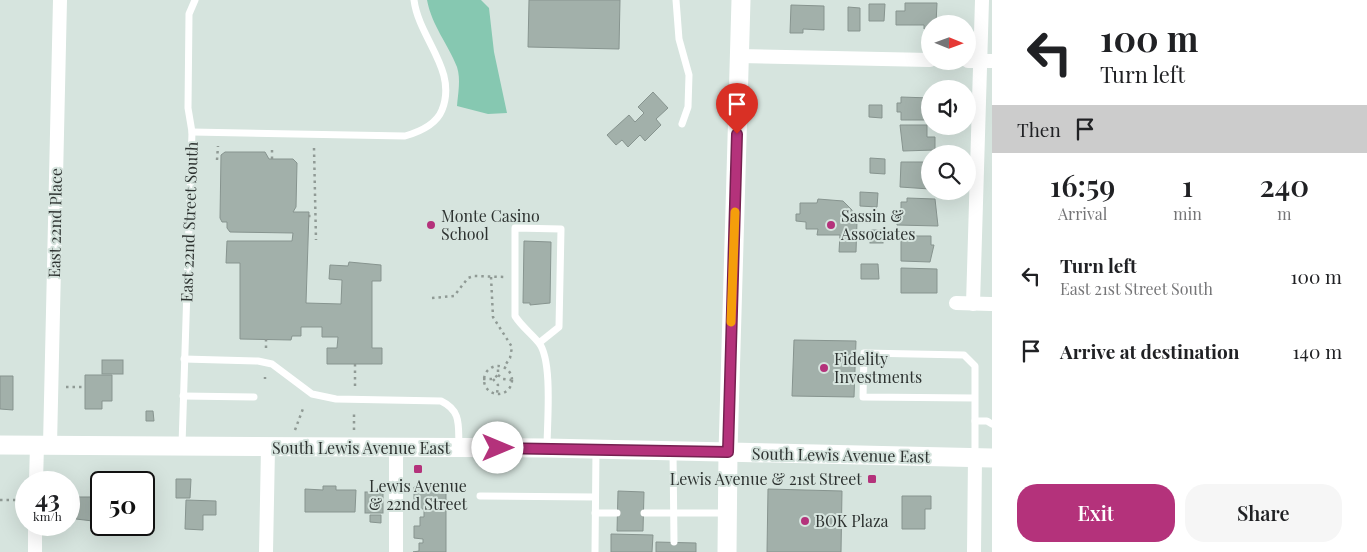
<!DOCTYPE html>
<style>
:root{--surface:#fff;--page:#f6f6f6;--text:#202124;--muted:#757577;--accent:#b4327b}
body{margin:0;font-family:"Playfair Display",serif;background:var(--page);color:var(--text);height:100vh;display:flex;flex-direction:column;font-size:19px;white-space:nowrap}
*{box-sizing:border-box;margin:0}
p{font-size:16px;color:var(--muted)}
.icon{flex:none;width:28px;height:28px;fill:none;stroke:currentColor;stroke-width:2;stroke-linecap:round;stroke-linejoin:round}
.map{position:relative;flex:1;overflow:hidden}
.sheet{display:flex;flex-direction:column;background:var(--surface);width:375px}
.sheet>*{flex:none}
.hud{background:#fff;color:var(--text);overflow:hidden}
.needle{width:32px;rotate:91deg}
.controls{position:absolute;left:921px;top:15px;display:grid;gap:10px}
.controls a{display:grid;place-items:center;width:55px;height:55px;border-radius:50%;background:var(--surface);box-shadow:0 5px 20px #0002;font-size:25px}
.speed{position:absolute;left:15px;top:471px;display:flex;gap:10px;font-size:25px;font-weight:700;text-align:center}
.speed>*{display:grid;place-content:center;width:65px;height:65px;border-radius:50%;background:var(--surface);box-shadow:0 5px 20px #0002;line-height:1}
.speed small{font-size:12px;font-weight:400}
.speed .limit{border:2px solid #111;border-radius:8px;background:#fff;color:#111}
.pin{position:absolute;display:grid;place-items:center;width:42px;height:42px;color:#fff;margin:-51px -21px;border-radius:50% 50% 50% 0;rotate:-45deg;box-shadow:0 0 5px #0007}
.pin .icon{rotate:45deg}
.me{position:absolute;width:55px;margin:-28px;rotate:90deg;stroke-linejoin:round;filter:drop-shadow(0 0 4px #0008)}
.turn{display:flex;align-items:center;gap:18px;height:105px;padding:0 25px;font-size:22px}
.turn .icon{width:65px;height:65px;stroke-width:2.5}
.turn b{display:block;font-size:35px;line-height:42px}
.then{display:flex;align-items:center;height:48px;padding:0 25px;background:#0003;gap:10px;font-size:19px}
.eta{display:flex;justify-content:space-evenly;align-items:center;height:85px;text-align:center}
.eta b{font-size:30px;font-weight:600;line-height:35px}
.action{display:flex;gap:10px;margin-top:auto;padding:10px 25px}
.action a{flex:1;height:58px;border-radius:20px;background:var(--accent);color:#fff;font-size:20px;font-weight:600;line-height:58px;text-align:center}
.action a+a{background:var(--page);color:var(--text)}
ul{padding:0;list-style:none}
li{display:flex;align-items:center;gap:15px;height:75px;padding:0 25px}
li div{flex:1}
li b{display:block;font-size:19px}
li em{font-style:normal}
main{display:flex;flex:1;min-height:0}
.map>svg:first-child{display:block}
</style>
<main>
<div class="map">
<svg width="992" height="552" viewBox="0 0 992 552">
<rect width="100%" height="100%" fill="#d6e4de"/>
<path fill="#86c8b1" d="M427,0h54l8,8 5,44 13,61 -19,1 -31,-8c1,-12 4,-27 0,-39 -9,-23 -25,-41 -30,-67z"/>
<g fill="#a2b0aa" stroke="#87948f">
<polygon points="529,0 620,0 619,49 528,47"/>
<polygon points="905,3 937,3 936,24 930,24 930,29 924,29 924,25 896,25 896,11 905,11"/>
<polygon points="869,4 885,4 884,21 869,21"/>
<polygon points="791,5 824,6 824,30 803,29 803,33 790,33"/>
<polygon points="848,7 860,8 860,31 848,31"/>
<polygon points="653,92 668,108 656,119 661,125 645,141 640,135 628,147 622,140 616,145 607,135 629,115 635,122 644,113 638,107"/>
<polygon points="901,97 930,98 930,120 901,120 901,112 897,112 897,103 901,103"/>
<polygon points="869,105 882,105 882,118 869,117"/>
<polygon points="900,125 927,125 927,137 935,137 935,150 903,151"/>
<polygon points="225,152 265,152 269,159 293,159 297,163 296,207 293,212 309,212 306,303 341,304 342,280 329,279 330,265 348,266 349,262 381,265 381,281 372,281 372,348 382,348 382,364 327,364 327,348 337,348 338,337 322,337 322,327 301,327 301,336 292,336 291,340 240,339 240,263 226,263 227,241 292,241 293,233 230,232 227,228 227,222 222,222 220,218 221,155"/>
<polygon points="870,158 885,159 885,174 870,173"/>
<polygon points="901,162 930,162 930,189 900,187"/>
<polygon points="860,192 878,193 877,207 860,206"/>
<polygon points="907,198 935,199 938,226 897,225 897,212 901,212 901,202 907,202"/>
<polygon points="818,199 843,201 852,210 852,221 857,221 856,252 839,252 840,235 817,235 818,229 806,229 806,222 796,221 796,214 800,214 800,203 817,203"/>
<rect x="870" y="230" width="13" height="13"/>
<polygon points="901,236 931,236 931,245 934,245 930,262 901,261"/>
<polygon points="524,241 551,242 550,303 530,305 530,303 523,303"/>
<polygon points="861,264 878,264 879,279 861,279"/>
<polygon points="901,268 937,269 937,293 901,293"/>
<polygon points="794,340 856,341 854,397 792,396"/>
<rect x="102" y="360" width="21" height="14"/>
<polygon points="85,375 112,375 112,401 102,401 102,409 85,409"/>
<polygon points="0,376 13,376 13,410 0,409"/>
<polygon points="146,411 153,411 154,421 146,421"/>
<polygon points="176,479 191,479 190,498 176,498"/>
<polygon points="323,486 336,486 336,490 356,490 355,512 305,512 305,489 323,490"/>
<polygon points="414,487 446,488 446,552 413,552 419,551 419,543 423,543 423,539 414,538 414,526 420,526 420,517 424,517 424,509 420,509 420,500 414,500"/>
<polygon points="768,489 842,491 841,552 767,552"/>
<polygon points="618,491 644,492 643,531 617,531"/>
<rect x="365" y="492" width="18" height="21"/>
<polygon points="902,496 931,496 931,509 925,509 925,529 902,529"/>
<polygon points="77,497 101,497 101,522 76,519"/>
<polygon points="186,500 216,501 216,515 203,515 203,530 185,529"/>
<polygon points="370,515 381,515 381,523 370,522"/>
<polygon points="611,534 653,535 652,552 611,552"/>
<polygon points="656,542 696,543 696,552 656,552"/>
</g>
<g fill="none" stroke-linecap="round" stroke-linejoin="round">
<g stroke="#909a95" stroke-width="2.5" stroke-dasharray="2.5 4" stroke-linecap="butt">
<polyline points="314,148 316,240"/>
<polyline points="272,159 272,147"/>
<polyline points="217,160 218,146"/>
<polyline points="308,216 314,216"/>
<polyline points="491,277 493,317 512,347 510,358 504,367"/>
<polyline points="432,298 454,296 468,278 474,276 505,277"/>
<polyline points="266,339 266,351"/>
<circle cx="498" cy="380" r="14"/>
<polyline points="498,375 503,379 511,380"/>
<polyline points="265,379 265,377"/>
<polyline points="483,379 493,379 498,375 498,366"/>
<polyline points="493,379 498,385 497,394"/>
<polyline points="355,386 355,364"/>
<polyline points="66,387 85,387"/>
<polyline points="295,430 304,406"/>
<polyline points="354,430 354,411"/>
<polyline points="0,500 26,500"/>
<polyline points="69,515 77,515"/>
</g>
<g stroke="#fff" stroke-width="7">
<polyline points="676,0 679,39 689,75 688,107 682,124"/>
<path d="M192,132l213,4c14,-4 31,-11 37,-26 16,-40 -23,-71 -28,-110"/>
<path d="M539,343l20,-16 2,-98 -46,-1v88c7,11 16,17 24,27 14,18 8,81 8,105"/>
<path d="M184,359l74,2 14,3 40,30 24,5 105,2c21,10 17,25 18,45"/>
<polyline points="183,396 254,397"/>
<polyline points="974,398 863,397 864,353 964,355 975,366 975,456"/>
<polyline points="975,421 987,421 992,424"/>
<polyline points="182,445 192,132 188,108 189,14 195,0"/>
<polyline points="673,451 674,542"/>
<polyline points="480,496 595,497"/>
<polyline points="595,513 617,513"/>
<polyline points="644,513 727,513"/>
<polyline points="595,552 596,450"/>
</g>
<g stroke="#fff" stroke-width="14">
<polyline points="739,56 930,60"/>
<polyline points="968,61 992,61"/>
<polyline points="956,303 991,304"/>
<polyline points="973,304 982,0"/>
<polyline points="50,445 60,0"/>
<polyline points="396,447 396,552"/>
<polyline points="36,482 37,445"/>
<polyline points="35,552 35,525"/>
<polyline points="266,552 268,448"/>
<polyline points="974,552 975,458"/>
</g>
<g stroke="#fff" stroke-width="19">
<polyline points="0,445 547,448 992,458"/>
<polyline points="727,552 728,452 741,0"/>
</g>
</g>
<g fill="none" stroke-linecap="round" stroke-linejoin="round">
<defs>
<polyline id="route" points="498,448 728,452 737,134"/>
</defs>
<use href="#route" stroke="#752050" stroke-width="12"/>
<use href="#route" stroke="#b4327b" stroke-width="9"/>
<polyline stroke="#f59e0b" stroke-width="9" points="731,322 735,212"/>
</g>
<g fill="#b4327b" stroke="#d6e4de" stroke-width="2">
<circle cx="431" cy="225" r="5"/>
<circle cx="831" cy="225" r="5"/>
<circle cx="824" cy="368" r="5"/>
<rect x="413" y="464" width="10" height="10" rx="2.5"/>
<rect x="867" y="474" width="10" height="10" rx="2.5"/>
<circle cx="805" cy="521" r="5"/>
</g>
<g text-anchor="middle" stroke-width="4" stroke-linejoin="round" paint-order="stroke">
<g font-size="16" fill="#2d3230" stroke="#d6e4de" text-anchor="start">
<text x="441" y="222">Monte Casino<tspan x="441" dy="18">School</tspan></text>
<text x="841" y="222">Sassin &amp;<tspan x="841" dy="18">Associates</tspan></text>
<text x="834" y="365">Fidelity<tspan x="834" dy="18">Investments</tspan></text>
<text x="862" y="485" text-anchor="end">Lewis Avenue &amp; 21st Street</text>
<text x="418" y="492" text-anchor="middle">Lewis Avenue<tspan x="418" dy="18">&amp; 22nd Street</tspan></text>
<text x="815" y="527">BOK Plaza</text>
</g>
<g font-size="16" fill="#2d3230" stroke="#d6e4de">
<text transform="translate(189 222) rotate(-88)" y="6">East 22nd Street South</text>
<text transform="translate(55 223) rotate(-89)" y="6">East 22nd Place</text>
<text x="361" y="454">South Lewis Avenue East</text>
<text transform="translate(841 455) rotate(1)" y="6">South Lewis Avenue East</text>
</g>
</g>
</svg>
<div class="controls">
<a><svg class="needle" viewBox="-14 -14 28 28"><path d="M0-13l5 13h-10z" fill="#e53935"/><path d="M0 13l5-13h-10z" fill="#757577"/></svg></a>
<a><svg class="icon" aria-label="sound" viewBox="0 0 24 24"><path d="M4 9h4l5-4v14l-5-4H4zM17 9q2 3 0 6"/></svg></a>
<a><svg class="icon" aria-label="search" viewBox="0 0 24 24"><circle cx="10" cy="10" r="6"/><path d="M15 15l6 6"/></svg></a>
</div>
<div class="speed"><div>43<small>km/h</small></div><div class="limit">50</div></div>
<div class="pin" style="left:737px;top:134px;background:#d93025"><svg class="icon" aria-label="arrive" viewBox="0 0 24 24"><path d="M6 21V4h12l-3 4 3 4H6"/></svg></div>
<svg class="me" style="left:498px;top:448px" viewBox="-20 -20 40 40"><circle r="19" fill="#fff"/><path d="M0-13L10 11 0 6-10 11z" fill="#b4327b"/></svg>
</div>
<section class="sheet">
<div class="hud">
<div class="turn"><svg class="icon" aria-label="left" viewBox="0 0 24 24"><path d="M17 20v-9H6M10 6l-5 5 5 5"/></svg><div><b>100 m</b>Turn left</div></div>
<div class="then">Then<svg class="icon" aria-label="arrive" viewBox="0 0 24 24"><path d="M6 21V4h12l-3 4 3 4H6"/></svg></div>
</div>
<div class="eta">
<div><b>16:59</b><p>Arrival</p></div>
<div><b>1</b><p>min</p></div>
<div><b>240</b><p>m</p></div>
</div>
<ul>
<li><svg class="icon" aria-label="left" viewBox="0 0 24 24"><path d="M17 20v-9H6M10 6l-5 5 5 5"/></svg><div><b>Turn left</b><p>East 21st Street South</p></div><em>100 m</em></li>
<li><svg class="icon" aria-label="arrive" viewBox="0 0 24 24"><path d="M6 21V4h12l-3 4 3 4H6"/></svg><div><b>Arrive at destination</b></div><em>140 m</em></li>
</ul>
<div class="action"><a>Exit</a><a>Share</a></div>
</section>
</main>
